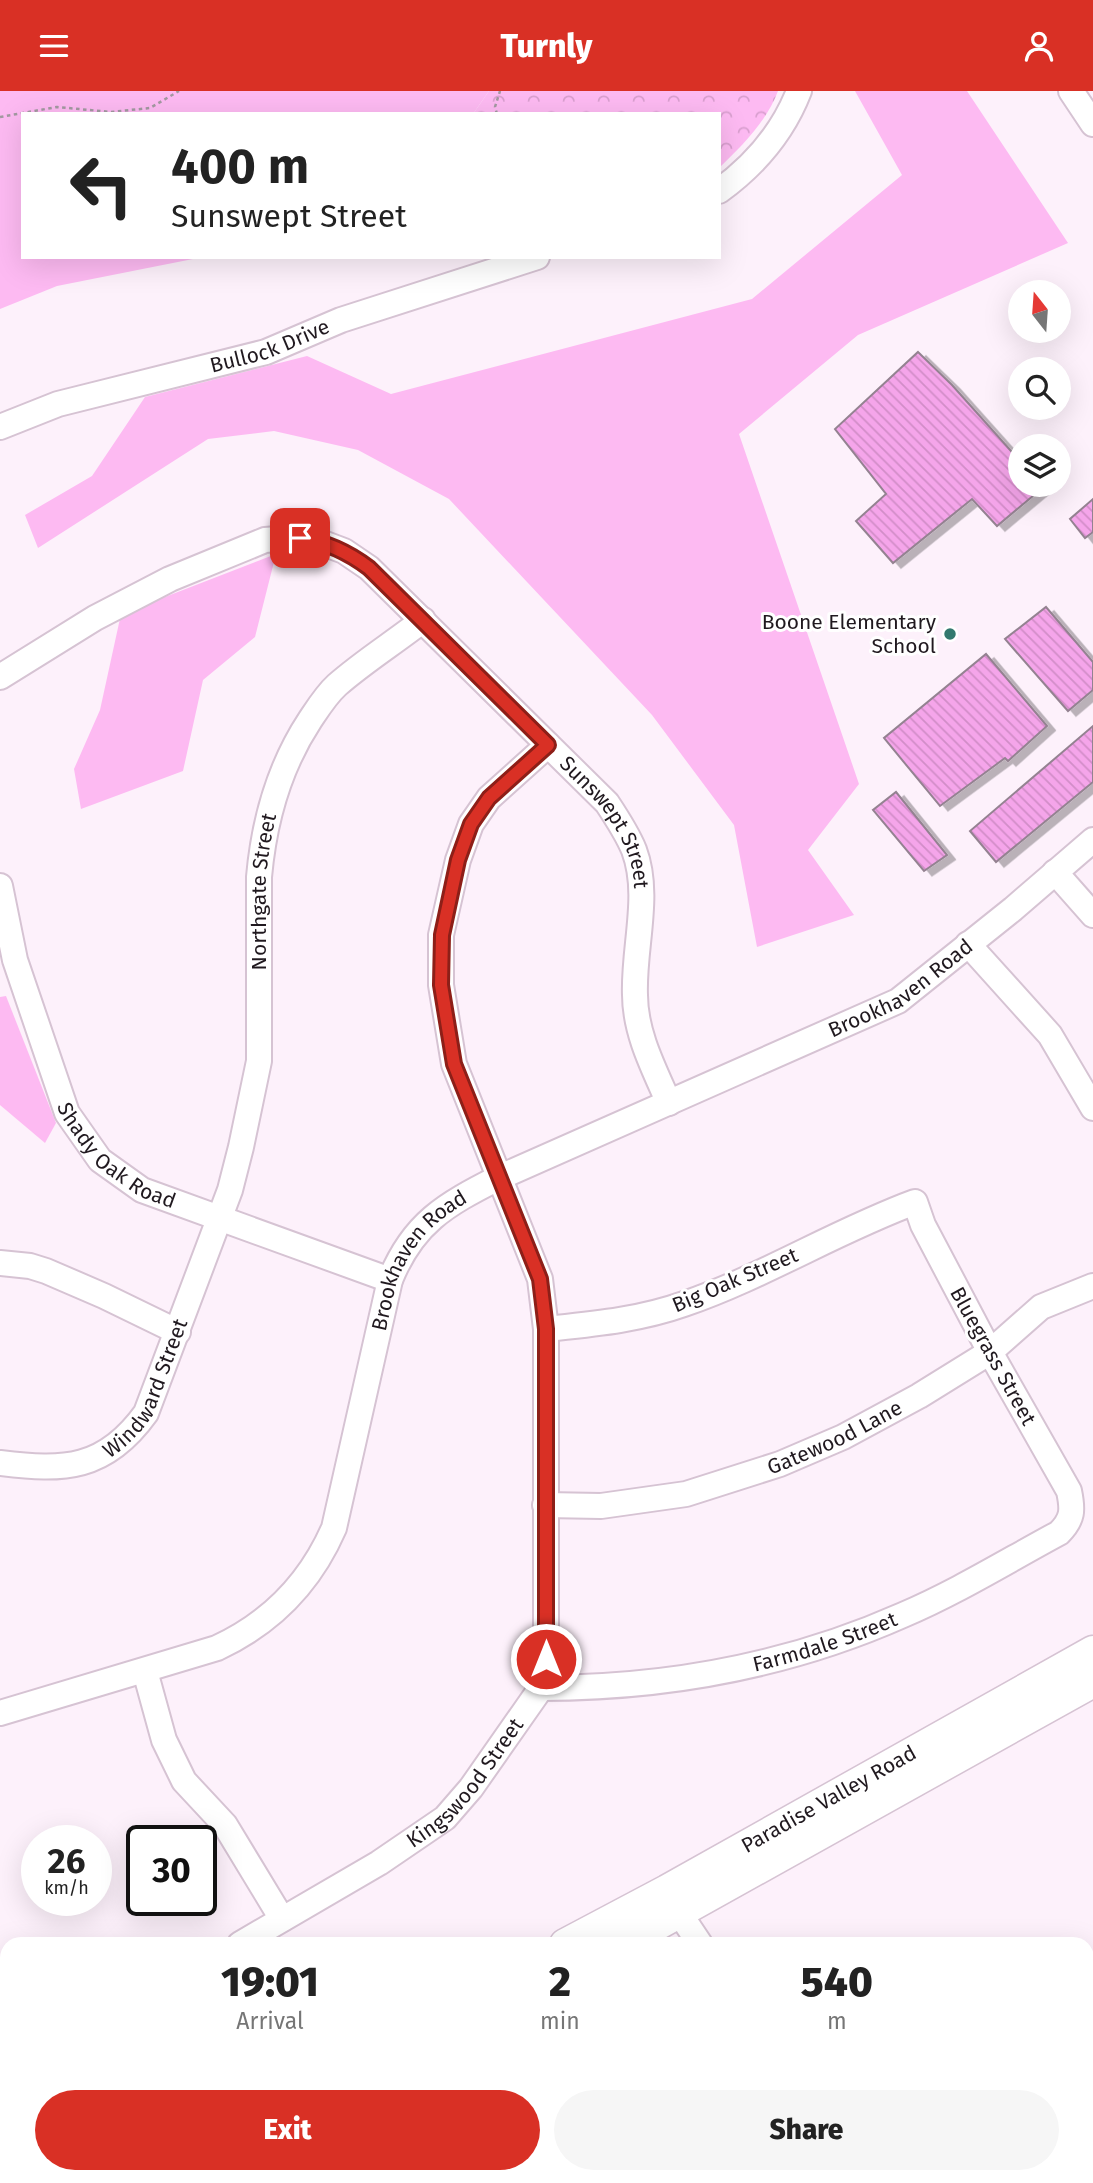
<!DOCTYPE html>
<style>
:root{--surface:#fff;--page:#f6f6f6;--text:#222;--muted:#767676;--accent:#d93025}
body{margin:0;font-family:"Fira Sans",sans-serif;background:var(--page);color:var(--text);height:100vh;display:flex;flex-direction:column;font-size:26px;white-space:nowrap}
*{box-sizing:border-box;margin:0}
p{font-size:23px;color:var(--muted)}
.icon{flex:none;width:38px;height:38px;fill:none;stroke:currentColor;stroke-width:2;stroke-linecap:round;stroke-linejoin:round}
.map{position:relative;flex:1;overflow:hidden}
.side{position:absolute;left:0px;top:1846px;width:1094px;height:247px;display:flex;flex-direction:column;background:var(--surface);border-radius:21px 21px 0 0;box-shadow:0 7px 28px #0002}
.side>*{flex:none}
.guide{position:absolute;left:21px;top:21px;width:700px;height:147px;border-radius:0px;box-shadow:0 7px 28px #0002;background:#fff;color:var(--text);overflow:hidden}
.needle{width:46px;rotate:343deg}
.fabs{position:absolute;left:1008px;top:189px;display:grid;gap:14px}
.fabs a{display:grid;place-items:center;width:63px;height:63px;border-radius:50%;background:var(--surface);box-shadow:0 7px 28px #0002;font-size:35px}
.speed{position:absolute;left:21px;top:1734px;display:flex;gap:14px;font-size:35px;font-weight:700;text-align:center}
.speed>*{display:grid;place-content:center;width:91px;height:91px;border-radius:50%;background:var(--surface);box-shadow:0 7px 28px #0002;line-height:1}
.speed small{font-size:18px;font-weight:400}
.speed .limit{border:4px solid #111;border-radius:10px;background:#fff;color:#111}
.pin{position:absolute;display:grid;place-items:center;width:60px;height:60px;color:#fff;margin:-30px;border-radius:14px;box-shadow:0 4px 10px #0006}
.me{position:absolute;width:77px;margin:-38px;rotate:0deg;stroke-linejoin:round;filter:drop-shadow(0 0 5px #0008)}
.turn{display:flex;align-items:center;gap:24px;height:147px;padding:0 35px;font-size:32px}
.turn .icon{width:91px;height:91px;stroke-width:2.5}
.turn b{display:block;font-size:49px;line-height:60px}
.eta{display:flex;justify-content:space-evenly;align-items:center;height:119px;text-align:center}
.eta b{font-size:42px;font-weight:800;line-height:49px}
.action{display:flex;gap:14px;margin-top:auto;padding:14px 35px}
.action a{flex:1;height:80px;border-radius:42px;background:var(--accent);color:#fff;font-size:28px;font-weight:800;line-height:80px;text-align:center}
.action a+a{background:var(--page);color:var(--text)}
header{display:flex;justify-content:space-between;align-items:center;height:91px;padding:0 35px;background:var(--accent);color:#fff;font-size:32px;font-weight:800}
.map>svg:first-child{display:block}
</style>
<header><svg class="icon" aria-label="menu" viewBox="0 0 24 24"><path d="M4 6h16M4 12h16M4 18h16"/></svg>Turnly<svg class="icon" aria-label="person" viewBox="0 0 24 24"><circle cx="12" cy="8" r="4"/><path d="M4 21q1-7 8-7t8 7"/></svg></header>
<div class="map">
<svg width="1093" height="2092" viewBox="0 0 1093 2092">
<defs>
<pattern id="forest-crowns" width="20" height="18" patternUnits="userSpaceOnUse" patternTransform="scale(1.75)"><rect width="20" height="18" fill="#fdbaf2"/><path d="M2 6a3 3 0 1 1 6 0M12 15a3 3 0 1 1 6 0" fill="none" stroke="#d99fcf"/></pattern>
<pattern id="building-back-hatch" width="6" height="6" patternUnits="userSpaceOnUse" patternTransform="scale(1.75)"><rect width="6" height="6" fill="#f5a5ea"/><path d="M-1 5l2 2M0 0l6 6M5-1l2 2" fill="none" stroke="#d28dc8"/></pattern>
<filter id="shadow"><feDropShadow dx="8" dy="4.5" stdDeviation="0" flood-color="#0004"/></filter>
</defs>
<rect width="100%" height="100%" fill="#fdf1fb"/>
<g fill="#fdbaf2">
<polygon points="0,0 489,0 473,23 23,23 23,166 203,166 57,195 0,218"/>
<polygon points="855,0 967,0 1068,152 858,244 739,343 859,693 808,759 854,824 757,856 734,734 652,624 449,408 358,359 274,340 208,348 38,457 25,424 92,385 145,306 307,265 391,303 752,208 902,84"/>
<polygon points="276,463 255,546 203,589 183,680 81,718 74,678 100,619 121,523"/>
<polygon points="6,905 56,1032 45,1052 0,1014 0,906"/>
<polygon points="1093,1980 1093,2092 232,2092 240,2086 1087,2086 1087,1981"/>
</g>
<path fill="url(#forest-crowns)" d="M489,0h289c-11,30 -36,55 -59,77v-54h-246z"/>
<g fill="url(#building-back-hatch)" stroke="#948291" stroke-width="2" filter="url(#shadow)">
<polygon points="918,261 952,294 1020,370 1020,394 1046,394 997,435 972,408 893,472 856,430 886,403 835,338"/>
<polygon points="1093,408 1093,441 1085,447 1070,428"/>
<polygon points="1046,516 1093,571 1093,599 1068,620 1005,548"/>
<polygon points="986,563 1047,635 1008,670 1005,667 940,715 884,647"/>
<polygon points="1093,635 1093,691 996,771 970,740"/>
<polygon points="896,701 947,764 924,780 873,719"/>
</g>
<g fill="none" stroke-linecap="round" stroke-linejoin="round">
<defs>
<g id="minor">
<polyline points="1071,0 1093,33"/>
<path d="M719,100c36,-26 64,-59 80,-100"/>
<path id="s1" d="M0,336l58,-23 208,-52 75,-32 196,-63"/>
<path id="s2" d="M0,586l95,-59 75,-39 95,-39 24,-2 26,2 29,11 25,17 238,235c10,15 20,30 27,47 17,45 -1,98 1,145 0,38 19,74 34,108"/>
<polyline points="1055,781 1093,824"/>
<path id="s3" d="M0,795l15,74 52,153 33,47 42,30 248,90"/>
<polyline points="968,853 1050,944 1093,1017"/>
<polyline points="0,1172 30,1175 46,1180 104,1205 178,1241"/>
<path id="s4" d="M0,1372c64,8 105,7 146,-50l84,-223 11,-43 18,-86v-184c5,-56 20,-110 51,-157 8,-12 16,-25 27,-35 26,-23 58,-43 86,-65"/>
<path id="s5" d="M545,1414l56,1 85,-12 94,-30 63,-27 76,-41 71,-44 51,-45 52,-21"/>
<polyline points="145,1580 164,1649 184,1690 225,1734 282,1828"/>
<path id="s6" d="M541,1597c126,0 247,-22 362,-73 54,-23 104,-54 156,-82 14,-14 14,-23 10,-42l-79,-139 -67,-127 -8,-23c-79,29 -152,75 -231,102 -45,16 -91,20 -138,25"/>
<path id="s7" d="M0,1622l217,-65c54,-25 93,-65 117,-120l56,-248c23,-57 55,-75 108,-102l400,-177 115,-92 80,-69"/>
<polyline points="680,1823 700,1853"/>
<path id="s8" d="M240,1853l139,-81 66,-45 26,-30 70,-100 5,-29v-330l-6,-50 -86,-215 -13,-79v-50l17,-75 13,-36 18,-26 59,-53"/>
<polyline points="1087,1879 1093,1877"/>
<polyline points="0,2024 7,2019"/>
</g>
<g id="major">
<path id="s9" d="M565,1853l102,-54 426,-239"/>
<polyline points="623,1853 1093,1591"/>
<polyline points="145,2092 154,2086"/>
<polyline points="194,2092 203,2086"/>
</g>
</defs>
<use href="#minor" stroke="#d6c3d3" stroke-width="28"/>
<use href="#major" stroke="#d6c3d3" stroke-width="33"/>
<g stroke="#a399a1" stroke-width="2.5" stroke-dasharray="3.5 3.5" stroke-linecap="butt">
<polyline points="497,23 495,16 500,0"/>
<polyline points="0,26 57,16 111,21 150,17 179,0"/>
</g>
<use href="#minor" stroke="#fff" stroke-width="24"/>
<use href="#major" stroke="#fff" stroke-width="30"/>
</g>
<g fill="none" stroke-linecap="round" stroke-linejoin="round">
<defs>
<path id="route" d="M300,447c27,4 48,14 69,30l179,177 -59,53 -18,26 -13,36 -16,75 -1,50 13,79 86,215 6,50v330"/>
</defs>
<use href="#route" stroke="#8d1f18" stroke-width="18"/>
<use href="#route" stroke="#d93025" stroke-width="12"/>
</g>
<circle fill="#32786e" stroke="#fff" stroke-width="2.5" cx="950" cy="543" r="7"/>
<g text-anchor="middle" stroke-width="6" stroke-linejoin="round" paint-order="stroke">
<g font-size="21" fill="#20191f" stroke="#fff">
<text dy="7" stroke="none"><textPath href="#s1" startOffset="282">Bullock Drive</textPath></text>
<text dy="7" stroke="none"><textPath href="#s2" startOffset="761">Sunswept Street</textPath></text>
<text dy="7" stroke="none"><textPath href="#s4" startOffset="705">Northgate Street</textPath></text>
<text dy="7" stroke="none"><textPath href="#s7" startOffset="1251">Brookhaven Road</textPath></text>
<text dy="7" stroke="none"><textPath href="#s3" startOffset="304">Shady Oak Road</textPath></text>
<text dy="7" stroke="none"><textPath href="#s7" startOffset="684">Brookhaven Road</textPath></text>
<text transform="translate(735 1189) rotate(-23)" y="7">Big Oak Street</text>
<text transform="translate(993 1265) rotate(61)" y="7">Bluegrass Street</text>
<text dy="7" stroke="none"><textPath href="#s4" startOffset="186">Windward Street</textPath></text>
<text dy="7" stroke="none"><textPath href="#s5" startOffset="301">Gatewood Lane</textPath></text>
<text dy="7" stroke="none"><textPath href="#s6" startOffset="289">Farmdale Street</textPath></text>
<text dy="7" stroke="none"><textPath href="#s8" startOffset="280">Kingswood Street</textPath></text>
<text dy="7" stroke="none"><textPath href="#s9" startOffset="301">Paradise Valley Road</textPath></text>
</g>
<g font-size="21" fill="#20191f" stroke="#fff" text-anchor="end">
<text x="936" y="538">Boone Elementary<tspan x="936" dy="24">School</tspan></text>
</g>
</g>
</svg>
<div class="fabs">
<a><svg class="needle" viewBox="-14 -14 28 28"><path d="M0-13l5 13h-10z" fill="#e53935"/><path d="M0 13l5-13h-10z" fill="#767676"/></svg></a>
<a><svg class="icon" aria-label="search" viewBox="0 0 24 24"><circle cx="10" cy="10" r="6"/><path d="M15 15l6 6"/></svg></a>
<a><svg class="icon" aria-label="layers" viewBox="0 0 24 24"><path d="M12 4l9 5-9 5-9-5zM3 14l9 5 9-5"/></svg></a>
</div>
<div class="speed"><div>26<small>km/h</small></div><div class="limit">30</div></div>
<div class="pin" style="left:300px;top:447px;background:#d93025"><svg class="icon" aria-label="arrive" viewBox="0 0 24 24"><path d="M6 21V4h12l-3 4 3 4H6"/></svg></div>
<svg class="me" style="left:546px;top:1568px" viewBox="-20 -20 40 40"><circle r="17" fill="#d93025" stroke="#fff" stroke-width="3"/><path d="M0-11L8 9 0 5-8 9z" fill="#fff"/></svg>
<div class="guide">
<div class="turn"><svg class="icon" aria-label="left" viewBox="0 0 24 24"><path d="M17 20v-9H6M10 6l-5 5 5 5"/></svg><div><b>400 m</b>Sunswept Street</div></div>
</div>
<section class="side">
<div class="eta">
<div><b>19:01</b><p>Arrival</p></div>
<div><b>2</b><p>min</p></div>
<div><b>540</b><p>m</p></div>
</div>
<div class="action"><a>Exit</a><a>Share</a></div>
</section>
</div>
